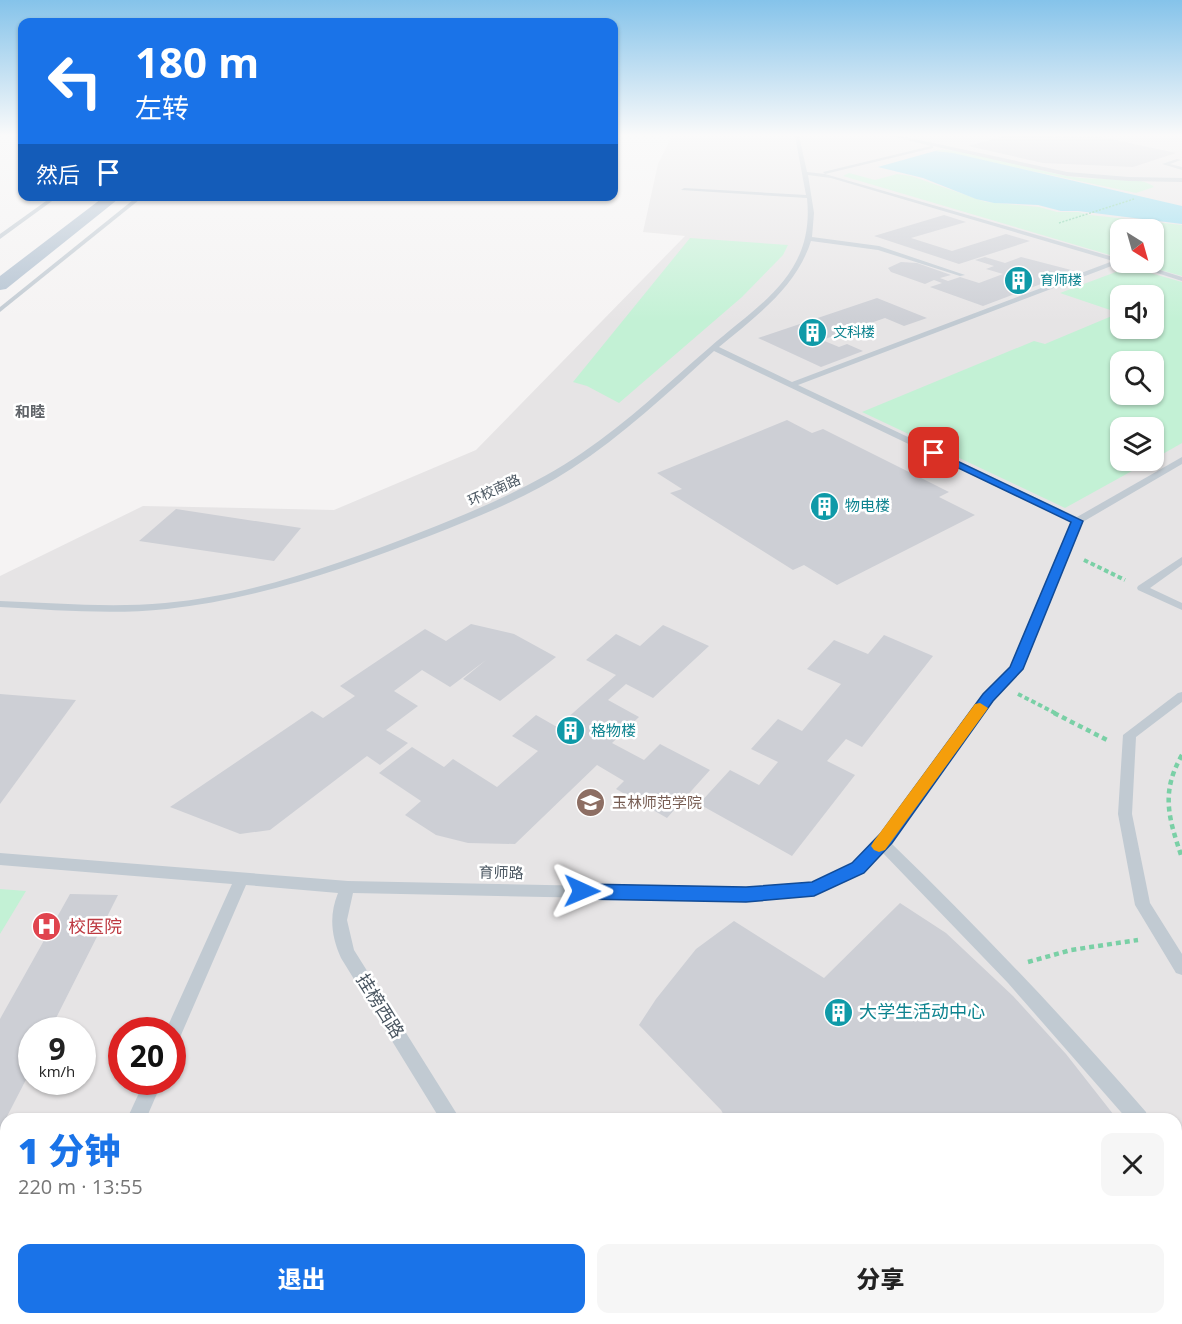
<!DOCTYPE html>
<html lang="zh">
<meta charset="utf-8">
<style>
:root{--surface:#fff;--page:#f6f6f6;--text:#222;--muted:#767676;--accent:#1a73e8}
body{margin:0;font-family:"Open Sans","Noto Sans SC",sans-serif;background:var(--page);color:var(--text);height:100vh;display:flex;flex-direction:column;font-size:22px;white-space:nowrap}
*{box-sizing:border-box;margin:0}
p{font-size:20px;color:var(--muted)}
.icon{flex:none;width:33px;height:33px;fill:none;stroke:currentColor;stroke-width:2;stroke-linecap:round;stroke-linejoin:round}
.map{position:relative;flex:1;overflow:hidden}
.panel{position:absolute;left:0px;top:1113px;width:1182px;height:212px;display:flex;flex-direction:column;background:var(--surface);border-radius:18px 18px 0 0;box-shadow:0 2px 4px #0004}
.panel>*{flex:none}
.banner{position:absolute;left:18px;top:18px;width:600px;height:183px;border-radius:12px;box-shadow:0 2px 4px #0004;background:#1a73e8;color:#fff;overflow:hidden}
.needle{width:39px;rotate:143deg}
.controls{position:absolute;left:1110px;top:219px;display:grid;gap:12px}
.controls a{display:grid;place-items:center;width:54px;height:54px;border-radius:12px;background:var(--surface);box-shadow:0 2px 4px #0004;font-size:30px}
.speed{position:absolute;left:18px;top:1017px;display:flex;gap:12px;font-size:30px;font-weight:700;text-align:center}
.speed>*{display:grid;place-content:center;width:78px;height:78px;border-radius:50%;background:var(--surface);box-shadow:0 2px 4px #0004;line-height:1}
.speed small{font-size:15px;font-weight:400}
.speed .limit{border:9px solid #d22;background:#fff;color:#111}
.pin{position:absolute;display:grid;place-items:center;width:51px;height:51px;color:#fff;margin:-26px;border-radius:12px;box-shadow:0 3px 9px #0006}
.me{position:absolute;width:66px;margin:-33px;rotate:91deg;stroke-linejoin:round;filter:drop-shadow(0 0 4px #0008)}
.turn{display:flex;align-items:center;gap:21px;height:126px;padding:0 18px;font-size:27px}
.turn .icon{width:78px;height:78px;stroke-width:2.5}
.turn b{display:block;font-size:42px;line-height:51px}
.then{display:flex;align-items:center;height:57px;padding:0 18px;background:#0003;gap:12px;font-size:22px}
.round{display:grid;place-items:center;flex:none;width:63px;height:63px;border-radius:12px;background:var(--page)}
.headline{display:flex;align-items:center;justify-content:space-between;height:102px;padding:0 18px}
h1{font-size:36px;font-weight:800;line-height:45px;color:var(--accent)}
.cta{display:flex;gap:12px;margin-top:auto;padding:12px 18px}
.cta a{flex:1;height:69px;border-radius:12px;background:var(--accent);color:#fff;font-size:24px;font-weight:800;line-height:69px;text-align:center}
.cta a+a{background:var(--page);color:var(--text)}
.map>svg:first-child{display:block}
</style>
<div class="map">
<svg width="1182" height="1324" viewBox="0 0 1182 1324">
<rect width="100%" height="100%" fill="#f5f3f3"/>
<path fill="#e6e4e5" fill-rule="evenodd" d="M672,136h510v1188h-1182v-748l143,-70 191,4 142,-60 209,-214 -42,-4 15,-68zM1120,230h34v32h-34zM1120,296h34v32h-34zM1120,362h34v32h-34zM1120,428h34v32h-34zM32,1030h50v52h-50zM122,1030h50v52h-50zM6,1119h1170v199h-1170z"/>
<g fill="#c3f1d5" fill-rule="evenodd">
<path d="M934,150c50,-2 98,23 147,28 18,2 60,-3 73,9l-18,6z"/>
<polygon points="849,173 875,180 897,174 911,176 986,202 1039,207 1057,212 1078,212 1090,215 1182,225 1182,276 1135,263 1154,262 1154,230 1120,230 1120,258 843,176"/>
<polygon points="690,238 788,245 783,255 742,297 619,403 587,386 573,382"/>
<path d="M1129,267l53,15v161l-28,16v-31h-34v32l30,1 -85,47 -203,-96 172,-71 11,3 74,-31 -59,-20zM1120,296h34v32h-34zM1120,362h34v32h-34z"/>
<polygon points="0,889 26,891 0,934"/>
</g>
<polygon fill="#90daee" points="935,151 953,153 1182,206 1182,224 1078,211 1061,211 1038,205 994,203 976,199 923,178 878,167"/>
<g fill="#cdcfd5">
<polygon points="1005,136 1101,137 1176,153 1133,167 1043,163 968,146"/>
<polygon points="944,215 966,222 911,238 952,251 1006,234 1030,241 959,264 874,236"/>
<polygon points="985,257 1005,263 1021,257 1075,271 983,306 930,287 942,283 934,280 925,284 891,272 888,268 901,262 917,263 951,275 940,278 948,281 960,277 979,283 1003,274 986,269 994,266 975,260"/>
<polygon points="877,298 927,318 904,326 885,318 822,340 839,347 847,344 863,351 821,367 758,338"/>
<polygon points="787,420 812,433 823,429 949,492 939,497 975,515 837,585 804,565 793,570 670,493 682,489 657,473"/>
<polygon points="176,509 301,528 274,561 139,541"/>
<polygon points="471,624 514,634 556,657 500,701 463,679 486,660 450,687 422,670 394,691 418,706 386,730 408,743 380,765 367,756 270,830 240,834 170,807 312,711 323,718 355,696 340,686 425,629 446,641"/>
<polygon points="663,625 709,646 653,698 626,684 608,700 639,717 612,743 644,760 660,744 710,770 667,818 616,789 624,781 597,765 515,844 468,843 436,835 405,815 421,801 379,773 412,747 444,767 453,759 497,787 538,751 512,736 536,715 557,727 616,675 586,660 616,634 640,646"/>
<polygon points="884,635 933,656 862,747 846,739 827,761 855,775 792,856 699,804 730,770 759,785 778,762 751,749 778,719 802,731 841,684 807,669 834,640 868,654"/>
<polygon points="0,694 76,700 0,804"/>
<polygon points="70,894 118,895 50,1030 32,1030 32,1068 0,1130 0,1019"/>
<polygon points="900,903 946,933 1013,996 1066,1054 1117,1119 726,1119 721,1110 639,1025 656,999 696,949 734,921 824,978"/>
<polygon points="1182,1147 1182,1324 891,1324 889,1318 1176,1318 1176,1150"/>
</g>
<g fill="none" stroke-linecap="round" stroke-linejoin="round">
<polyline stroke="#7ad0a6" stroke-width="1.5" stroke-dasharray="2 1.5" stroke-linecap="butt" points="1059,223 1134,199"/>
<g stroke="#7ad0a6" stroke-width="4" stroke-dasharray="4.5 3" stroke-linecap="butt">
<polyline points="1084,560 1125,580"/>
<polyline points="1018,694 1057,714"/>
</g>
<g stroke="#7ad0a6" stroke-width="4.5" stroke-dasharray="5 4" stroke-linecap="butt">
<polyline points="1054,713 1107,740"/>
<path d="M1182,755c-22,38 -13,64 0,103"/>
<polyline points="1028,962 1071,950 1138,940"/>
</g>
<polyline stroke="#7ad0a6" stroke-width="6" stroke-dasharray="7 4.5" stroke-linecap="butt" points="0,1319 23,1322"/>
<g fill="#c1cad2" fill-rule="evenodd">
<path d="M795,136h4l8,36 18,2 -2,-2 108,-26 -40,-10h10l166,36 62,5 53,1v4l-53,-1 -62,-5 -134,-30v2l-108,26 295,85 2,3 -324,123 279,132 105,-60v7l-101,59 -59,146 -30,32 -101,142c89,86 174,176 255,269l2,7h-21l-119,-136 -126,-131 -19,20 -44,21 -73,8 -393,-8 -6,27 7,30 106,169h-20l-99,-161c-10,-22 -12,-43 -3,-65l-92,-8 -68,157 -6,2v-14h-6l66,-146 -232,-19v-12l348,28 398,8 66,-6 41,-19 29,-30 102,-139 27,-28 61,-145 -358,-171c-46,42 -91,84 -143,118 -43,28 -91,47 -139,66 -85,33 -173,64 -265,74 -55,6 -112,1 -167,-2v-6c55,2 110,7 165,2 88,-8 174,-39 256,-71 56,-22 111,-45 161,-79 46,-31 85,-69 127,-105 50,-44 106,-73 98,-150l-126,-8 3,-2 122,7zM808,175l23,3 282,83 -321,121 -73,-35c36,-30 77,-59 92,-106l67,9 82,26 5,-1 -86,-29 -67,-9 2,-24z"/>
<polygon points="1177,159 1181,160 1170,164 1182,167 1182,170 1162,164"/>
<polygon points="53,196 59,196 0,239 0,234"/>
<polygon points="138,196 144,196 0,312 0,307"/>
<polygon points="1123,262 1134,262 1182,277 1182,281"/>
<polygon points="1182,557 1182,565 1150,588 1182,603 1182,610 1138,590 1137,588 1138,586"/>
<polygon points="1182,692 1182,702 1136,737 1132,814 1150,903 1182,954 1182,975 1176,973 1135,905 1118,814 1123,735 1178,693"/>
<polygon points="144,1082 162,1082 146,1119 127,1119"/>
<polygon points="37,1318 59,1318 57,1324 35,1324"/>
<polygon points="536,1318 562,1318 560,1324 533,1324"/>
<polygon points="565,1318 586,1318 589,1324 567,1324"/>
</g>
<polygon fill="#b3c2d1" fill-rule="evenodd" points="105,196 122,196 6,289 0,290 0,276"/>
</g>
<linearGradient id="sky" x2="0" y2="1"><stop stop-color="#85c3ea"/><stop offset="0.42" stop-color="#fafafa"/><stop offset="1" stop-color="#fafafa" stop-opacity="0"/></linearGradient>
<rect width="1182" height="322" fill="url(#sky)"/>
<polygon fill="#1a73e8" stroke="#114b97" stroke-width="1.5" points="934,450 1083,521 1023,669 993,701 892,843 864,873 814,896 746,902 582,899 576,896 573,891 576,886 582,884 746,887 812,882 852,863 881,833 983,694 1010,667 1071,522 931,455 929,453"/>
<polygon fill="#f59e0b" points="980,703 988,708 986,711 885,850 879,852 874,850 871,846 874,841 975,704"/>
<defs>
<symbol id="building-disc" viewBox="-11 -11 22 22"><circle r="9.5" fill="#0f9aa8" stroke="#fff"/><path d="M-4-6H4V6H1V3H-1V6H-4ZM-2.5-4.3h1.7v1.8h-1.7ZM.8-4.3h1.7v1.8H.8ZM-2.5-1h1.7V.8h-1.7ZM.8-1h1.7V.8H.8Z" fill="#fff"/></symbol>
<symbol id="university-disc" viewBox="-11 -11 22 22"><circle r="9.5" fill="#8d6e63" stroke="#fff"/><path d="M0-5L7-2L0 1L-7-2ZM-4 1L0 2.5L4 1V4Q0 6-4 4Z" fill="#fff"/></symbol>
<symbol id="hospital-disc" viewBox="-11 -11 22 22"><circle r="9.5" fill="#e0444e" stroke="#fff"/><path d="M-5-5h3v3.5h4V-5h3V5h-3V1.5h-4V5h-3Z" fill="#fff"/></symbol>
</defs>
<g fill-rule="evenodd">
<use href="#building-disc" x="1002" y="264" width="33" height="33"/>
<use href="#building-disc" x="796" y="316" width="33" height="33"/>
<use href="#building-disc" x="808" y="490" width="33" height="33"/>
<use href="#building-disc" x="554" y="714" width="33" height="33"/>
<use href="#university-disc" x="574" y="786" width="33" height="33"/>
<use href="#hospital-disc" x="30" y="910" width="33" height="33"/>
<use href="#building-disc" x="822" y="996" width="33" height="33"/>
</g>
<g text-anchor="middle" stroke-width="5" stroke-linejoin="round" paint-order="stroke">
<g font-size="14" fill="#0d838f" stroke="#fff" text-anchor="start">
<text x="1040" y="285">育师楼</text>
<text x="833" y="337">文科楼</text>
</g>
<g font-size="14" fill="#4a5661" stroke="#fff">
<text transform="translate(494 490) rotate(-24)" y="5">环校南路</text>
</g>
<g font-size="15" font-weight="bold" fill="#5f6368" stroke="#fff">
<text x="30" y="417">和睦</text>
</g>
<g font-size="15" fill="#0d838f" stroke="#fff" text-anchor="start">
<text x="845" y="511">物电楼</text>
<text x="591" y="736">格物楼</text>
</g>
<g font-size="15" fill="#785e54" stroke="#fff" text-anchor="start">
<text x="612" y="808">玉林师范学院</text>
</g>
<g font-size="15" fill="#4a5661" stroke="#fff">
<text transform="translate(501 873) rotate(1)" y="5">育师路</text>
</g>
<g font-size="18" fill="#be3a42" stroke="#fff" text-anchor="start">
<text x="68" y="933">校医院</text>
</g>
<g font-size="18" fill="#4a5661" stroke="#fff">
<text transform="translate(380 1006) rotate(58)" y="6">挂榜西路</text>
</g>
<g font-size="18" fill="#0d838f" stroke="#fff" text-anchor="start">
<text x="859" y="1018">大学生活动中心</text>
</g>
</g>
</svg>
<div class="controls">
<a><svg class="needle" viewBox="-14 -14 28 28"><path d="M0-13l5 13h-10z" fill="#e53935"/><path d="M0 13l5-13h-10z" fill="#767676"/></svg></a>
<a><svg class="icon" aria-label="sound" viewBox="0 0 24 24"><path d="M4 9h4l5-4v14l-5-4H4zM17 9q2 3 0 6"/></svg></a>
<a><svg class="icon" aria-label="search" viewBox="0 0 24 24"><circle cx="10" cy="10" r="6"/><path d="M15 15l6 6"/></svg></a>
<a><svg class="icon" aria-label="layers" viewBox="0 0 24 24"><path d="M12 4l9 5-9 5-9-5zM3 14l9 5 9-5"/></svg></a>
</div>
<div class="speed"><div>9<small>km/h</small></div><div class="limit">20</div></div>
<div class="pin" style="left:934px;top:453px;background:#d93025"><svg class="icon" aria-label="arrive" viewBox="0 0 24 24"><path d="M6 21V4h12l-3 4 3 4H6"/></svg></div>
<svg class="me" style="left:582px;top:891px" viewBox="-20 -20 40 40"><path d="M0-17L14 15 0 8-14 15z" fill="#1a73e8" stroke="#fff" stroke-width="4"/></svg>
<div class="banner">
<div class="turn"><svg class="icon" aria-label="left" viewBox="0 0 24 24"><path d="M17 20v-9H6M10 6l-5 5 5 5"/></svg><div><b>180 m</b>左转</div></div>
<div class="then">然后<svg class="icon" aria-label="arrive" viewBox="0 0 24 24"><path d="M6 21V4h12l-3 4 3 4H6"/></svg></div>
</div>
<section class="panel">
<div class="headline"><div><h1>1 分钟</h1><p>220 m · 13:55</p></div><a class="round"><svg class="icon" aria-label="close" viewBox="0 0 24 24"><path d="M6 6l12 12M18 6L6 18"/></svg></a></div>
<div class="cta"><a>退出</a><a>分享</a></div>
</section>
</div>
